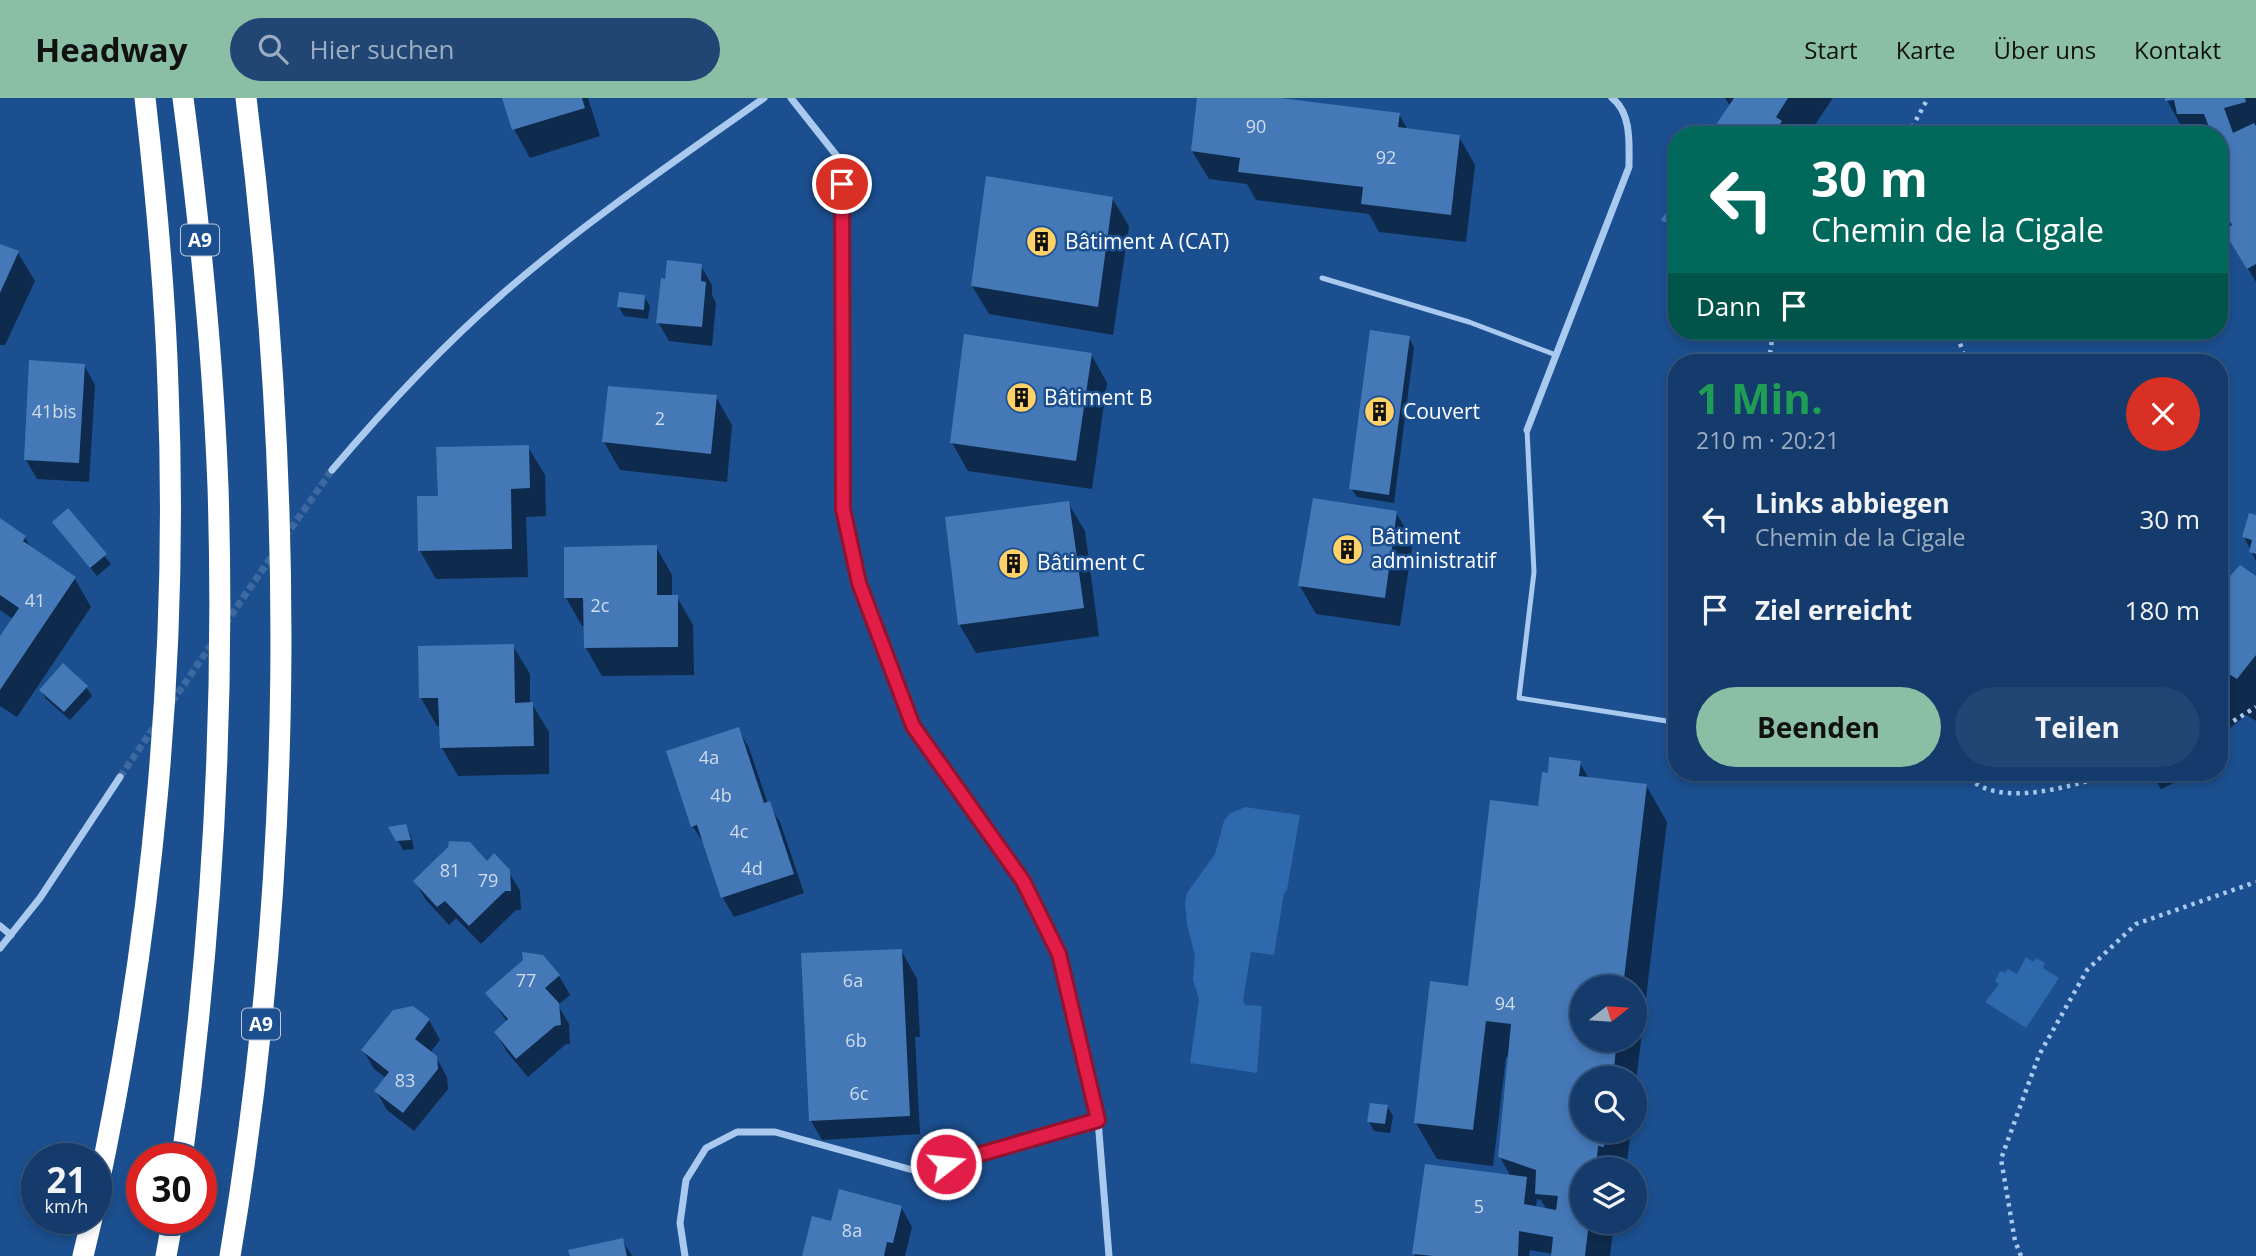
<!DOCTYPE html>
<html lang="de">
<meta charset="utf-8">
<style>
:root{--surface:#143b6b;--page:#214673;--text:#f1f3f6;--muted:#9dadc1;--line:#33557e;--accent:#8abfa5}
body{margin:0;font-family:"Open Sans",sans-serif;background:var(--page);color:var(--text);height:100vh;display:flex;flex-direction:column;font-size:26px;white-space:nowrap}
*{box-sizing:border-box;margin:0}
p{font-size:23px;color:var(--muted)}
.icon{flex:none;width:38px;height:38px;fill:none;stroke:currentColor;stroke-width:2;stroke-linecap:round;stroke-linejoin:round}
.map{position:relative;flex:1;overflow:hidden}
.panel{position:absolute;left:1668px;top:256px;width:560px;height:427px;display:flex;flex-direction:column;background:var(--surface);border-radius:28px;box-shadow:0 4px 10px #0003,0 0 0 2px var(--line)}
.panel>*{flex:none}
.hud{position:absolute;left:1668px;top:28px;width:560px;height:214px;border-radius:28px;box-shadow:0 4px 10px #0003,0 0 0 2px var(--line);background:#00695c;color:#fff;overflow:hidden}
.needle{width:46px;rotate:73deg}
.tools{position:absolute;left:1570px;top:877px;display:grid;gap:14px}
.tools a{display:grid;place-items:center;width:77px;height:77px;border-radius:50%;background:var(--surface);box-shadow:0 4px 10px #0003,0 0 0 2px var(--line);font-size:35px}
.speed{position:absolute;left:21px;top:1045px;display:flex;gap:14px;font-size:35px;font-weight:700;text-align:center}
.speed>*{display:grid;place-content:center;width:91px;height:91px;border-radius:50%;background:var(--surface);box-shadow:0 4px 10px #0003,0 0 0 2px var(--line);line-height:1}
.speed small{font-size:18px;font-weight:400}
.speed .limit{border:10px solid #d22;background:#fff;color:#111}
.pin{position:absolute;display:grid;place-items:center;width:60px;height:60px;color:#fff;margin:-30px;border:4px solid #fff;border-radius:50%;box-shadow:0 2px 7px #0007}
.me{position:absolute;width:77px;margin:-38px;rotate:74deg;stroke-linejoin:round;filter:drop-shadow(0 0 5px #0008)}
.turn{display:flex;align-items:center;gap:24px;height:147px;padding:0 28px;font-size:32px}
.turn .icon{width:91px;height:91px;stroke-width:2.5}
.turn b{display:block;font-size:49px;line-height:60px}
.then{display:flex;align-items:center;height:66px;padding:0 28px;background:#0003;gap:14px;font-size:26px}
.round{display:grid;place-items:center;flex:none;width:74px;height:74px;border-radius:37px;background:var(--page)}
.summary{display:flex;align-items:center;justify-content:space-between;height:119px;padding:0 28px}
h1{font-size:42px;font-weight:700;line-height:52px;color:#1e9e55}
.cta{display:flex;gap:14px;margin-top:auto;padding:14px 28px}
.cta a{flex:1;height:80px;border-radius:42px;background:var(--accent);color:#111;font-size:28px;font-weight:700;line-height:80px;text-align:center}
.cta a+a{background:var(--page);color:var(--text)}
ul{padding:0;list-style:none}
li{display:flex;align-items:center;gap:21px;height:91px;padding:0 28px}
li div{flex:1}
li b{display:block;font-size:26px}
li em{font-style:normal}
header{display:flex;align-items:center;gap:42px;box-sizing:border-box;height:98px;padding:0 35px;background:var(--accent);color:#111}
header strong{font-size:33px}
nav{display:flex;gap:38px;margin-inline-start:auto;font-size:24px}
.search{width:490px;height:63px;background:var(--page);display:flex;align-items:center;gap:18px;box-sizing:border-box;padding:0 24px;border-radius:38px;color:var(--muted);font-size:26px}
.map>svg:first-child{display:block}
</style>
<header>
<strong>Headway</strong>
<div class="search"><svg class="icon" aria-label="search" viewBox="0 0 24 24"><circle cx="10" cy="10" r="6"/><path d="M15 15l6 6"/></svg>Hier suchen</div>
<nav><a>Start</a><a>Karte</a><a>Über uns</a><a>Kontakt</a></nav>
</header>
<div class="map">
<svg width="2256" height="1158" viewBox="0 0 2256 1158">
<rect width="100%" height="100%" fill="#1b4f8f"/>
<g fill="#2e69ad">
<polygon points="1245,709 1300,717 1287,792 1284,795 1274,857 1251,854 1243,903 1245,907 1262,908 1257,975 1190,965 1199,901 1193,882 1195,858 1187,827 1185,805 1187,795 1215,756 1224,723 1229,716"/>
<polygon points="2026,859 2033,864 2036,860 2045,865 2043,870 2059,880 2026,930 1985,904 1999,886 1995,883 2000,873 2005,875 2008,871 2017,876"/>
</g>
<g fill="#0007" fill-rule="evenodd">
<polygon points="504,0 588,0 600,38 530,60 514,31"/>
<polygon points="1199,0 1284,0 1285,2 1399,16 1408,32 1459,39 1475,67 1466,144 1379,134 1369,116 1256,102 1247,86 1209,81 1192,53"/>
<polygon points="1725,0 1833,0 1808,37 1711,37 1730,8"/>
<polygon points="2166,0 2256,0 2256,184 2219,123 2219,37 2186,37"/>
<polygon points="1676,89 1676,145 1663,122 1674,106 1670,99"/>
<polygon points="1112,100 1129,128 1113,237 989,216 972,188"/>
<polygon points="0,148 18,155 35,183 5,247 0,247"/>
<polygon points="701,168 712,187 712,197 716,205 712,248 669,243 658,224"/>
<polygon points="644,199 650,208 648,221 624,218 619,209"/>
<polygon points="1409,240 1414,249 1394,405 1357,399 1351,390"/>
<polygon points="1091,256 1107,285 1092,391 968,373 952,345"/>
<polygon points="84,267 95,287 89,384 37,381 26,362"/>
<polygon points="716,299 732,327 727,384 620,372 604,344"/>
<polygon points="528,349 545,377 546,418 526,419 528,479 436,481 420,453 440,399"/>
<polygon points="1068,405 1085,433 1099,538 976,555 959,526"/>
<polygon points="68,412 111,466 97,478 54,424"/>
<polygon points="1396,415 1413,443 1400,528 1316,516 1300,488"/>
<polygon points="2256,419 2256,463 2244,439"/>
<polygon points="0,422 25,440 32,451 75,481 91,509 17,619 0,608 0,541 13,521 0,512"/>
<polygon points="656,449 672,477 672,499 677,499 693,527 694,577 602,578 586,550 585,528 582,528 566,500"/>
<polygon points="2256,480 2256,623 2246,617 2219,639 2219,483"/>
<polygon points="513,548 530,576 530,606 532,606 549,634 549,676 458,678 442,650 441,628 437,628 421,600"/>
<polygon points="86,589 92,598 70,622 46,601 41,592"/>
<polygon points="738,631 749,650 768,706 780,724 804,795 734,819 723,800 705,747 693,729 668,654"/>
<polygon points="2219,640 2228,660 2219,664"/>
<path d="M1580,665l9,16 57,6 21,37 -33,277v-21h-52v52h49l-5,39h-44v53h32l-4,34h-57v-2l-23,-4 -1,6h-114l-1,-3 97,-76 -11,-20 9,-100h-3l-13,109 -56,-7 -21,-36 123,-315 10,-33zM1582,889h52v53h-52zM1537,1101l4,1 6,10 -11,-2z"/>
<polygon points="2150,674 2198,674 2161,691"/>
<polygon points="405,728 411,738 414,751 403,752 391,730"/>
<polygon points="487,765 508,773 520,793 521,812 516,812 481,846 456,820 449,827 426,802 415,783"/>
<polygon points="901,852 917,881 920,939 915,939 920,1036 822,1042 811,1023"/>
<polygon points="559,878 570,897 558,907 569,926 570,946 566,946 528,979 507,954 496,935 507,924 488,895"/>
<polygon points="429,922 440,942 430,955 436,959 447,979 448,991 414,1033 387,1012 376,993 386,980 374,971 363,952"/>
<polygon points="1387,1008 1393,1018 1390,1035 1374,1033 1369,1024"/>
<polygon points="901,1109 912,1129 905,1158 804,1158 832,1125"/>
<polygon points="622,1142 632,1158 572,1158"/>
</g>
<g fill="#4478b7">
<polygon points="502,0 582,0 585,10 512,32"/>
<polygon points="1197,0 1281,0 1400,15 1398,29 1460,37 1451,117 1361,106 1363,89 1238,74 1240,60 1191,53"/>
<polygon points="1734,0 1788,0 1776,19 1782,23 1773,37 1709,37"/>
<polygon points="2165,0 2245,0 2246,4 2224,10 2233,35 2254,25 2256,28 2256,166 2247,171 2223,132 2232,127 2219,106 2219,37 2212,37 2204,16 2177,16 2174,2 2165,3"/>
<polygon points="986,78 1113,99 1098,209 971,188"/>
<polygon points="1676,86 1676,132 1661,122 1674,103 1668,99"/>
<polygon points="0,146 19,153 0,195"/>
<polygon points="667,162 702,166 701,183 706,184 702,229 656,225 661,180 665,181"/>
<polygon points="619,194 645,197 644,212 617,209"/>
<polygon points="1370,232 1410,238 1389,397 1349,391"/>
<polygon points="964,236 1092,255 1076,363 950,345"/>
<polygon points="29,262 85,266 79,365 24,362"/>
<polygon points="608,288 717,297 711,356 602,344"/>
<polygon points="529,347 530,390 511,391 512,451 418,453 417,398 438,398 436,349"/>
<polygon points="1313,400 1397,413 1385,500 1298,488"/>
<polygon points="1069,403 1084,510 958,527 945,419"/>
<polygon points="68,410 107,456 90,470 52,424"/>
<polygon points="2249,415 2256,417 2256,456 2249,454 2252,442 2242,439"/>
<polygon points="0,420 26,438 23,443 76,479 0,592 0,538 19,510 0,497"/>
<polygon points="657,447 657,497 678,497 678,549 584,550 583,500 564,500 564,449"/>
<polygon points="2240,467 2256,478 2256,557 2237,581 2219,570 2219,481 2225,474 2230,478"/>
<polygon points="514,546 515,605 533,604 534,648 440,650 438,600 419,600 418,548"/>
<polygon points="63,565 88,588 64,614 39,592"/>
<polygon points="739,629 764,705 770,703 794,776 721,800 697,727 691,729 666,653"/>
<polygon points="1549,659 1581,663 1579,678 1647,686 1623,889 1582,889 1582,942 1617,942 1613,980 1582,980 1582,1032 1606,1032 1604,1049 1598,1048 1596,1071 1582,1071 1582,1124 1589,1124 1585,1158 1551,1158 1553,1139 1519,1133 1518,1158 1434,1158 1412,1156 1425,1066 1527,1079 1524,1106 1556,1112 1558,1098 1535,1096 1536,1072 1498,1059 1511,926 1486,923 1473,1032 1414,1025 1430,883 1468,888 1490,702 1538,708 1542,674 1548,675"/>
<polygon points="406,726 411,742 396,743 388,729"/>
<polygon points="449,743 470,744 487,763 494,755 510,772 511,793 505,793 469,828 445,803 437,809 413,783 448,749"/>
<polygon points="902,851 910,1018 809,1023 801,855"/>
<polygon points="522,854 543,857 560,877 545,890 559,905 561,927 555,928 516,961 494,934 508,921 485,895 523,862"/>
<polygon points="413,908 430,921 415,941 437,958 438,971 403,1015 374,993 389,974 361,952 393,912"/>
<polygon points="1370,1005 1388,1007 1385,1026 1367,1024"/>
<polygon points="839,1091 902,1108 893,1145 887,1144 884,1158 802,1158 812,1118 831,1123"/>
<polygon points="623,1140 627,1158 570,1158 568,1152"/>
</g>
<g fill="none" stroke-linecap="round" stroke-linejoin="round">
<g stroke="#3d69a0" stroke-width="7" stroke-dasharray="7 3.5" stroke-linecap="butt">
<polyline points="285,439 332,372"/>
<polyline points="225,526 274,455"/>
<polyline points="172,604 215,541"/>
<polyline points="120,679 157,625"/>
</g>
<g stroke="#a9c9ee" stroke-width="4.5" stroke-dasharray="3.5 5" stroke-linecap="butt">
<polyline points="1908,37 1928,0"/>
<polyline points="1949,233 1960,245 1966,264"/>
<polyline points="1769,264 1773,233"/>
<polyline points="2219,632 2256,609"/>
<path d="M1963,674c33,42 114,11 158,0"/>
<polyline points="2021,1158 2015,1143 2001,1061 2039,957 2087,872 2136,826 2256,784"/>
</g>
<g stroke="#a9c9ee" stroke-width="5">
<polyline points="1322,180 1469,224 1556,257"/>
<polyline points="1527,332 1534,474 1519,600 1673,624"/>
</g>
<g stroke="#a9c9ee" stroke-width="7">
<polyline points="791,0 844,67 843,411 859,485 913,628 1023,783 1059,856 1098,1022 1109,1158"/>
<path d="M1527,332l102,-263c0,-22 3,-54 -17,-69"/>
<path d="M332,372c52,-61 106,-120 167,-173 83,-73 175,-135 265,-199"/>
<polyline points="0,828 11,837"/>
<polyline points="0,850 40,800 120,679"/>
<polyline points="685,1158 680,1125 686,1082 706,1050 737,1034 775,1034 920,1074 1098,1022"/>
</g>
<g stroke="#fff" stroke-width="21">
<path d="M182,1060c30,-222 43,-446 36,-671 -5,-130 -18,-260 -35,-389"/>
<path d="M96,1099c57,-265 83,-541 72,-811 -3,-97 -12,-192 -23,-288"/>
<polyline points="83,1158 92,1120"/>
<polyline points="166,1158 173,1120"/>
<path d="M230,1158c65,-387 65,-770 16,-1158"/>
</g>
</g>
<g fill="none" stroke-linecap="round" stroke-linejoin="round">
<defs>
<polyline id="route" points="842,86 843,411 859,485 913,628 1023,783 1059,856 1098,1022 946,1066"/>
</defs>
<use href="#route" stroke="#92132f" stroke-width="18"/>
<use href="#route" stroke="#e11d48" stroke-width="12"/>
</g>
<defs>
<symbol id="building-disc" viewBox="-11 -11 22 22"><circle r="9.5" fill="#ffd166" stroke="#1b4f8f"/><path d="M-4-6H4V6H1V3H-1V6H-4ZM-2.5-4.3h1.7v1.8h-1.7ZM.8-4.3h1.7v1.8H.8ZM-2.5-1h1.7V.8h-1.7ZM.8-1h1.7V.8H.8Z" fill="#111"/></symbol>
</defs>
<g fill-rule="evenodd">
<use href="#building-disc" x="1024" y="126" width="35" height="35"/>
<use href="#building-disc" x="1004" y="282" width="35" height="35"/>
<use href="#building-disc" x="1362" y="296" width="35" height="35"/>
<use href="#building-disc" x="1330" y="434" width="35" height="35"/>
<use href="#building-disc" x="996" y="448" width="35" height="35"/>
</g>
<g text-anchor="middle" stroke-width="5" stroke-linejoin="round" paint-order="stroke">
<g font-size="18" fill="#d0dded">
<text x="1256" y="35">90</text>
<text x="1386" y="66">92</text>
<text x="54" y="320">41bis</text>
<text x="660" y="327">2</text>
<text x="35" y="509">41</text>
<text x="600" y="514">2c</text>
<text x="709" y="666">4a</text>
<text x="721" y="704">4b</text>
<text x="739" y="740">4c</text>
<text x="752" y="777">4d</text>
<text x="450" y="779">81</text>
<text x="488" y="789">79</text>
<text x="526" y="889">77</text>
<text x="853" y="889">6a</text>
<text x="1505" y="912">94</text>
<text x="856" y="949">6b</text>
<text x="405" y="989">83</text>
<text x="859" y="1002">6c</text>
<text x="1479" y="1115">5</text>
<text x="852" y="1139">8a</text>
</g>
<g fill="#1b4f8f" stroke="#bbcadd" stroke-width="2">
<rect x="181" y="126.5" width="38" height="31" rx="5"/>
<rect x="242" y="910.5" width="38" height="31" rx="5"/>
</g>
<g font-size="19" font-weight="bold" fill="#fff">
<text x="200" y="149">A9</text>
<text x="261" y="933">A9</text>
</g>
<g font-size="21" fill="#fff" stroke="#1b4f8f" text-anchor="start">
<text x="1065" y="151">Bâtiment A (CAT)</text>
<text x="1044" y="307">Bâtiment B</text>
<text x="1403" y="321">Couvert</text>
<text x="1371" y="446">Bâtiment<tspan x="1371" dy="24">administratif</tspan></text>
<text x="1037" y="472">Bâtiment C</text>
</g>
</g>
</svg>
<div class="tools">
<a><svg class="needle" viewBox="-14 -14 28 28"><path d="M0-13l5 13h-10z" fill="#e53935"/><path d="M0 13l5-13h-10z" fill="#9dadc1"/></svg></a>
<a><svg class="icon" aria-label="search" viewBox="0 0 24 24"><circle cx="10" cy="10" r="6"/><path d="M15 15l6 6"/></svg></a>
<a><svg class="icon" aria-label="layers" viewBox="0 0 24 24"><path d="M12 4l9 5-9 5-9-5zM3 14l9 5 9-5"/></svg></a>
</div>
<div class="speed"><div>21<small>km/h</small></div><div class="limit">30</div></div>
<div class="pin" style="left:842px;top:86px;background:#d93025"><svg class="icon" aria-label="arrive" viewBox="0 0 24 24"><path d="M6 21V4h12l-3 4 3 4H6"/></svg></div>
<svg class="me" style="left:946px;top:1066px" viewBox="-20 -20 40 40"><circle r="17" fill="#e11d48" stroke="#fff" stroke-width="3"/><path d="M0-11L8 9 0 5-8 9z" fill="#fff"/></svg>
<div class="hud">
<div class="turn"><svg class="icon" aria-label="left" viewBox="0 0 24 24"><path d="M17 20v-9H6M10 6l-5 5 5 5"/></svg><div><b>30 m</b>Chemin de la Cigale</div></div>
<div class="then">Dann<svg class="icon" aria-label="arrive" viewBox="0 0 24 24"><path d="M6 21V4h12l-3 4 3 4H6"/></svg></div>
</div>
<section class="panel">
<div class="summary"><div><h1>1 Min.</h1><p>210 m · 20:21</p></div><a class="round" style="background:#d93025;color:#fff"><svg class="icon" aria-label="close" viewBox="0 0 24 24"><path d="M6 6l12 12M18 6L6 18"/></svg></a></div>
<ul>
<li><svg class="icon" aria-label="left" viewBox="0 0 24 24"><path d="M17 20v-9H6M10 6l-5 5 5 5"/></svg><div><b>Links abbiegen</b><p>Chemin de la Cigale</p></div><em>30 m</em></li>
<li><svg class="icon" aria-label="arrive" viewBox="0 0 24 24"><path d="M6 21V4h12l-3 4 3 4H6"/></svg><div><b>Ziel erreicht</b></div><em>180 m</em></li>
</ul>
<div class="cta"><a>Beenden</a><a>Teilen</a></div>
</section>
</div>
